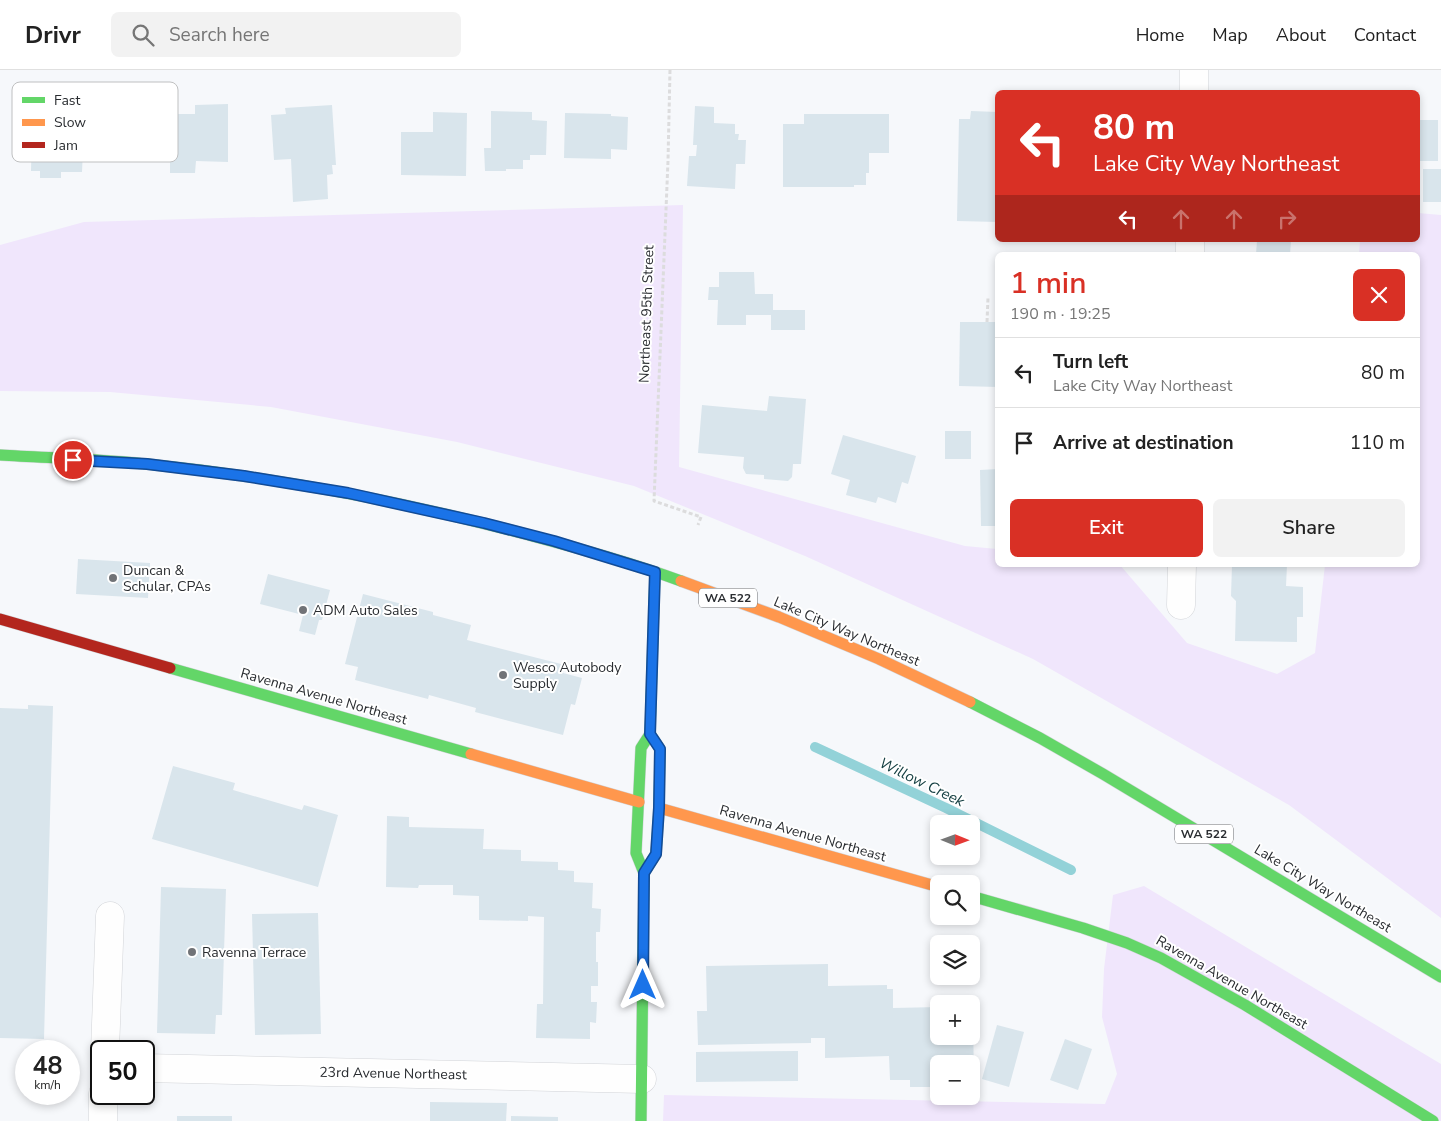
<!DOCTYPE html>
<meta charset="utf-8">
<style>
:root{--surface:#fff;--page:#f2f2f2;--text:#222;--muted:#767676;--line:#e0e0e0;--accent:#d93025}
body{margin:0;font-family:"Nunito Sans",sans-serif;background:var(--page);color:var(--text);height:100vh;display:flex;flex-direction:column;font-size:19px;white-space:nowrap}
*{box-sizing:border-box;margin:0}
p{font-size:16px;color:var(--muted)}
.icon{flex:none;width:28px;height:28px;fill:none;stroke:currentColor;stroke-width:2;stroke-linecap:round;stroke-linejoin:round}
.map{position:relative;flex:1;overflow:hidden}
.panel{position:absolute;left:995px;top:182px;width:425px;height:315px;display:flex;flex-direction:column;background:var(--surface);border-radius:8px;box-shadow:0 2px 8px #0003}
.panel>*{flex:none}
.hud{position:absolute;left:995px;top:20px;width:425px;height:152px;border-radius:8px;box-shadow:0 2px 8px #0003;background:#d93025;color:#fff;overflow:hidden}
.needle{width:32px;rotate:91deg}
.buttons{position:absolute;left:930px;top:745px;display:grid;gap:10px}
.buttons a{display:grid;place-items:center;width:50px;height:50px;border-radius:8px;background:var(--surface);box-shadow:0 2px 8px #0003;font-size:25px}
.speed{position:absolute;left:15px;top:970px;display:flex;gap:10px;font-size:25px;font-weight:700;text-align:center}
.speed>*{display:grid;place-content:center;width:65px;height:65px;border-radius:50%;background:var(--surface);box-shadow:0 2px 8px #0003;line-height:1}
.speed small{font-size:12px;font-weight:400}
.speed .limit{border:2px solid #111;border-radius:8px;background:#fff;color:#111}
.pin{position:absolute;display:grid;place-items:center;width:42px;height:42px;color:#fff;margin:-21px;border:2px solid #fff;border-radius:50%;box-shadow:0 1px 5px #0007}
.me{position:absolute;width:55px;margin:-28px;rotate:0deg;stroke-linejoin:round;filter:drop-shadow(0 0 4px #0008)}
.turn{display:flex;align-items:center;gap:18px;height:105px;padding:0 15px;font-size:22px}
.turn .icon{width:65px;height:65px;stroke-width:2.5}
.turn b{display:block;font-size:35px;line-height:42px}
.lanes{display:flex;align-items:center;height:48px;padding:0 15px;background:#0003;justify-content:center;gap:25px;direction:ltr}
.lanes .off{opacity:.35}
.round{display:grid;place-items:center;flex:none;width:52px;height:52px;border-radius:8px;background:var(--page)}
.head{display:flex;align-items:center;justify-content:space-between;height:85px;padding:0 15px}
h1{font-size:30px;font-weight:600;line-height:38px;color:var(--accent)}
.button{display:flex;gap:10px;margin-top:auto;padding:10px 15px}
.button a{flex:1;height:58px;border-radius:8px;background:var(--accent);color:#fff;font-size:20px;font-weight:600;line-height:58px;text-align:center}
.button a+a{background:var(--page);color:var(--text)}
ul{padding:0;list-style:none}
li{display:flex;align-items:center;gap:15px;height:70px;padding:0 15px;border-top:1px solid var(--line)}
li div{flex:1}
li b{display:block;font-size:19px}
li em{font-style:normal}
header{display:flex;align-items:center;gap:30px;box-sizing:border-box;height:70px;padding:0 25px;background:var(--surface);border-bottom:1px solid var(--line)}
header strong{font-size:24px}
nav{display:flex;gap:28px;margin-inline-start:auto;font-size:18px}
.search{width:350px;height:45px;background:var(--page);display:flex;align-items:center;gap:12px;box-sizing:border-box;padding:0 18px;border-radius:8px;color:var(--muted);font-size:19px}
.map>svg:first-child{display:block}
</style>
<header>
<strong>Drivr</strong>
<div class="search"><svg class="icon" aria-label="search" viewBox="0 0 24 24"><circle cx="10" cy="10" r="6"/><path d="M15 15l6 6"/></svg>Search here</div>
<nav><a>Home</a><a>Map</a><a>About</a><a>Contact</a></nav>
</header>
<div class="map">
<svg width="1441" height="1051" viewBox="0 0 1441 1051">
<rect width="100%" height="100%" fill="#f6f8fb"/>
<g fill="#f0e6fc">
<polygon points="683,135 679,397 965,476 997,479 998,495 1120,495 1187,573 1277,604 1315,583 1325,495 1418,495 1418,185 1359,185 1360,170 1418,170 1418,143 1441,145 1441,848 1289,735 1033,589 805,486 634,416 457,372 271,337 110,322 0,321 0,175 84,152"/>
<polygon points="1144,816 1441,994 1441,1051 663,1051 664,1025 1105,1034 1117,1004 1102,947 1104,899 1113,825"/>
</g>
<g fill="none" stroke-linecap="round" stroke-linejoin="round">
<polyline stroke="#93d2d8" stroke-width="10" points="815,677 946,738 1071,800"/>
</g>
<g fill="#d9e5ec">
<polygon points="228,34 228,92 196,91 195,103 170,103 170,91 166,91 166,44 195,44 195,35"/>
<polygon points="332,35 336,95 332,95 333,104 327,105 328,129 293,132 291,89 274,90 271,45 286,44 285,38"/>
<polygon points="695,36 714,37 714,53 735,54 735,64 739,64 738,70 746,70 745,94 736,94 735,119 687,116 689,86 696,86 697,75 693,75"/>
<polygon points="491,41 532,42 532,50 547,51 546,85 530,85 530,90 523,90 523,99 506,99 506,101 485,101 484,78 491,78"/>
<polygon points="971,41 998,42 998,152 957,151 959,49 970,49"/>
<polygon points="433,42 467,43 466,106 401,105 401,62 433,62"/>
<polygon points="565,43 611,44 611,46 628,47 627,80 611,79 611,89 564,88"/>
<polygon points="804,44 889,44 889,83 869,83 869,103 866,103 866,115 854,115 854,117 783,117 783,54 804,54"/>
<polygon points="1418,50 1438,50 1438,91 1420,91"/>
<polygon points="32,54 84,56 82,102 61,102 61,108 40,108 40,101 31,101"/>
<rect x="1423" y="99" width="18" height="33"/>
<polygon points="1257,170 1291,170 1290,185 1256,185"/>
<polygon points="719,202 754,202 755,224 773,224 773,240 805,240 805,260 771,260 771,245 746,245 746,255 717,255 718,230 708,230 709,217 719,217"/>
<polygon points="960,252 998,252 998,317 959,316"/>
<polygon points="769,326 806,329 801,394 793,394 792,407 788,411 764,409 764,405 746,404 743,398 744,387 698,383 702,335 767,341"/>
<rect x="945" y="361" width="26" height="28"/>
<polygon points="843,365 916,386 908,414 902,412 896,433 878,427 876,433 846,425 850,410 831,404"/>
<polygon points="998,399 998,456 981,456 980,400"/>
<polygon points="78,489 150,493 148,528 76,524"/>
<polygon points="1232,495 1287,495 1286,516 1303,517 1303,547 1297,547 1297,572 1235,571 1236,531 1231,526"/>
<polygon points="268,504 330,520 322,550 319,550 315,565 299,561 303,545 260,534"/>
<polygon points="363,524 433,542 433,545 471,555 467,570 565,595 563,603 582,608 575,635 571,634 563,665 475,642 476,638 429,625 428,629 355,610 358,597 345,594"/>
<polygon points="28,635 53,636 44,969 0,968 0,638 28,639"/>
<polygon points="173,696 235,713 233,720 302,740 304,735 338,745 318,817 152,769"/>
<polygon points="387,746 409,747 409,757 484,759 483,779 521,780 521,791 558,792 558,800 574,801 574,812 593,813 592,838 601,839 600,862 596,862 596,892 598,892 598,916 591,916 591,932 597,932 596,953 590,952 590,969 536,968 537,934 543,934 544,847 528,846 528,851 479,850 479,826 453,825 453,815 419,815 418,818 386,817"/>
<polygon points="161,817 226,819 222,945 216,945 215,964 157,963"/>
<polygon points="318,843 321,964 255,965 252,844"/>
<polygon points="828,894 828,916 887,915 887,919 893,919 893,938 939,937 939,966 971,966 971,947 973,947 974,1011 971,1011 971,994 939,994 939,1017 910,1017 910,1010 890,1010 889,986 825,988 825,968 811,968 811,973 698,975 697,941 707,941 706,896"/>
<polygon points="997,955 1024,962 1009,1017 982,1009"/>
<polygon points="1065,969 1092,979 1078,1020 1050,1010"/>
<polygon points="798,981 798,1011 696,1012 696,982"/>
<polygon points="430,1032 507,1033 506,1051 430,1051"/>
<rect x="177" y="1046" width="55" height="5"/>
<polygon points="511,1046 558,1047 558,1051 511,1051"/>
</g>
<g fill="none" stroke-linecap="round" stroke-linejoin="round">
<defs>
<g id="street">
<polyline points="1194,22 1194,0"/>
<polyline points="1190,185 1190,170"/>
<polyline points="1181,535 1182,495"/>
<polyline points="105,981 110,846"/>
<polyline points="144,998 642,1009"/>
<polyline points="103,1051 103,1024"/>
</g>
<g id="fast">
<path d="M0,385c49,3 98,4 147,9 128,13 254,37 378,70 52,14 105,28 156,47"/>
<polyline points="170,598 471,684"/>
<polyline points="970,632 1040,668 1103,704 1441,907"/>
<polyline points="644,803 656,784 659,738 660,679 650,664"/>
<polyline points="971,826 1083,858 1127,873 1161,888 1245,935 1433,1051"/>
<polyline points="641,1051 644,803 636,783 641,678 650,664 655,502"/>
</g>
<g id="slow">
<polyline points="681,511 779,547 879,589 970,632"/>
<polyline points="471,684 639,732"/>
<polyline points="659,738 939,817"/>
</g>
<polyline id="jam" points="0,549 170,598"/>
</defs>
<use href="#street" stroke="#d2d4d8" stroke-width="29"/>
<use href="#fast" stroke="#d2d4d8" stroke-width="12"/>
<use href="#slow" stroke="#d2d4d8" stroke-width="12"/>
<use href="#jam" stroke="#d2d4d8" stroke-width="12"/>
<g stroke="#dcdcdd" stroke-width="3" stroke-dasharray="4 2.5" stroke-linecap="butt">
<polyline points="670,0 668,91 654,431 701,447 698,455"/>
<polyline points="987,252 988,227"/>
</g>
<use href="#street" stroke="#fefefe" stroke-width="28"/>
<use href="#fast" stroke="#63d668" stroke-width="11"/>
<use href="#slow" stroke="#ff974d" stroke-width="11"/>
<use href="#jam" stroke="#b3261e" stroke-width="11"/>
</g>
<g fill="none" stroke-linecap="round" stroke-linejoin="round">
<defs>
<polyline id="route" points="73,390 147,394 244,406 348,423 484,453 554,471 655,502 650,664 660,679 659,738 656,784 644,803 643,915"/>
</defs>
<use href="#route" stroke="#114b97" stroke-width="12"/>
<use href="#route" stroke="#1a73e8" stroke-width="9"/>
</g>
<g fill="#717377" stroke="#fff" stroke-width="2">
<circle cx="113" cy="508" r="5"/>
<circle cx="303" cy="540" r="5"/>
<circle cx="503" cy="605" r="5"/>
<circle cx="192" cy="882" r="5"/>
</g>
<g text-anchor="middle" stroke-width="4" stroke-linejoin="round" paint-order="stroke">
<g fill="#fff" stroke="#696b6e" stroke-width="1">
<rect x="699" y="518.5" width="58" height="19" rx="4"/>
<rect x="1175" y="754.5" width="58" height="19" rx="4"/>
</g>
<g font-size="12" font-weight="bold" fill="#292c30">
<text x="728" y="532">WA 522</text>
<text x="1204" y="768">WA 522</text>
</g>
<g font-size="14" fill="#292c30" stroke="#fff">
<text transform="translate(646 244) rotate(-88)" y="5">Northeast 95th Street</text>
<text transform="translate(847 561) rotate(23)" y="5">Lake City Way Northeast</text>
<text transform="translate(324 626) rotate(16)" y="5">Ravenna Avenue Northeast</text>
<text transform="translate(803 763) rotate(16)" y="5">Ravenna Avenue Northeast</text>
<text transform="translate(1323 818) rotate(31)" y="5">Lake City Way Northeast</text>
<text transform="translate(1232 912) rotate(30)" y="5">Ravenna Avenue Northeast</text>
<text transform="translate(393 1003) rotate(1)" y="5">23rd Avenue Northeast</text>
</g>
<g font-size="14" fill="#292c30" stroke="#fff" text-anchor="start">
<text x="123" y="505">Duncan &amp;<tspan x="123" dy="16">Schular, CPAs</tspan></text>
<text x="313" y="545">ADM Auto Sales</text>
<text x="513" y="602">Wesco Autobody<tspan x="513" dy="16">Supply</tspan></text>
<text x="202" y="887">Ravenna Terrace</text>
</g>
<g font-size="15" font-style="italic" fill="#174144" stroke="#fff">
<text transform="translate(922 712) rotate(26)" y="5">Willow Creek</text>
</g>
</g>
<rect x="12" y="12" width="166" height="80" rx="8" fill="#fff" stroke="#bfc0c1" stroke-width="1"/>
<rect x="22" y="27" width="23" height="6" fill="#63d668"/>
<rect x="22" y="49" width="23" height="7" fill="#ff974d"/>
<rect x="22" y="72" width="23" height="6" fill="#b3261e"/>
<g font-size="14" fill="#292c30">
<text x="54" y="35">Fast</text>
<text x="54" y="57">Slow</text>
<text x="54" y="80">Jam</text>
</g>
</svg>
<div class="buttons">
<a><svg class="needle" viewBox="-14 -14 28 28"><path d="M0-13l5 13h-10z" fill="#e53935"/><path d="M0 13l5-13h-10z" fill="#767676"/></svg></a>
<a><svg class="icon" aria-label="search" viewBox="0 0 24 24"><circle cx="10" cy="10" r="6"/><path d="M15 15l6 6"/></svg></a>
<a><svg class="icon" aria-label="layers" viewBox="0 0 24 24"><path d="M12 4l9 5-9 5-9-5zM3 14l9 5 9-5"/></svg></a>
<a>+</a>
<a>−</a>
</div>
<div class="speed"><div>48<small>km/h</small></div><div class="limit">50</div></div>
<div class="pin" style="left:73px;top:390px;background:#d93025"><svg class="icon" aria-label="arrive" viewBox="0 0 24 24"><path d="M6 21V4h12l-3 4 3 4H6"/></svg></div>
<svg class="me" style="left:643px;top:915px" viewBox="-20 -20 40 40"><path d="M0-17L14 15 0 8-14 15z" fill="#1a73e8" stroke="#fff" stroke-width="4"/></svg>
<div class="hud">
<div class="turn"><svg class="icon" aria-label="left" viewBox="0 0 24 24"><path d="M17 20v-9H6M10 6l-5 5 5 5"/></svg><div><b>80 m</b>Lake City Way Northeast</div></div>
<div class="lanes"><svg class="icon" aria-label="left" viewBox="0 0 24 24"><path d="M17 20v-9H6M10 6l-5 5 5 5"/></svg><svg class="icon off" aria-label="ahead" viewBox="0 0 24 24"><path d="M12 20V5M6 11l6-6 6 6"/></svg><svg class="icon off" aria-label="ahead" viewBox="0 0 24 24"><path d="M12 20V5M6 11l6-6 6 6"/></svg><svg class="icon off" aria-label="right" viewBox="0 0 24 24"><path d="M7 20v-9h11M14 6l5 5-5 5"/></svg></div>
</div>
<section class="panel">
<div class="head"><div><h1>1 min</h1><p>190 m · 19:25</p></div><a class="round" style="background:#d93025;color:#fff"><svg class="icon" aria-label="close" viewBox="0 0 24 24"><path d="M6 6l12 12M18 6L6 18"/></svg></a></div>
<ul>
<li><svg class="icon" aria-label="left" viewBox="0 0 24 24"><path d="M17 20v-9H6M10 6l-5 5 5 5"/></svg><div><b>Turn left</b><p>Lake City Way Northeast</p></div><em>80 m</em></li>
<li><svg class="icon" aria-label="arrive" viewBox="0 0 24 24"><path d="M6 21V4h12l-3 4 3 4H6"/></svg><div><b>Arrive at destination</b></div><em>110 m</em></li>
</ul>
<div class="button"><a>Exit</a><a>Share</a></div>
</section>
</div>
